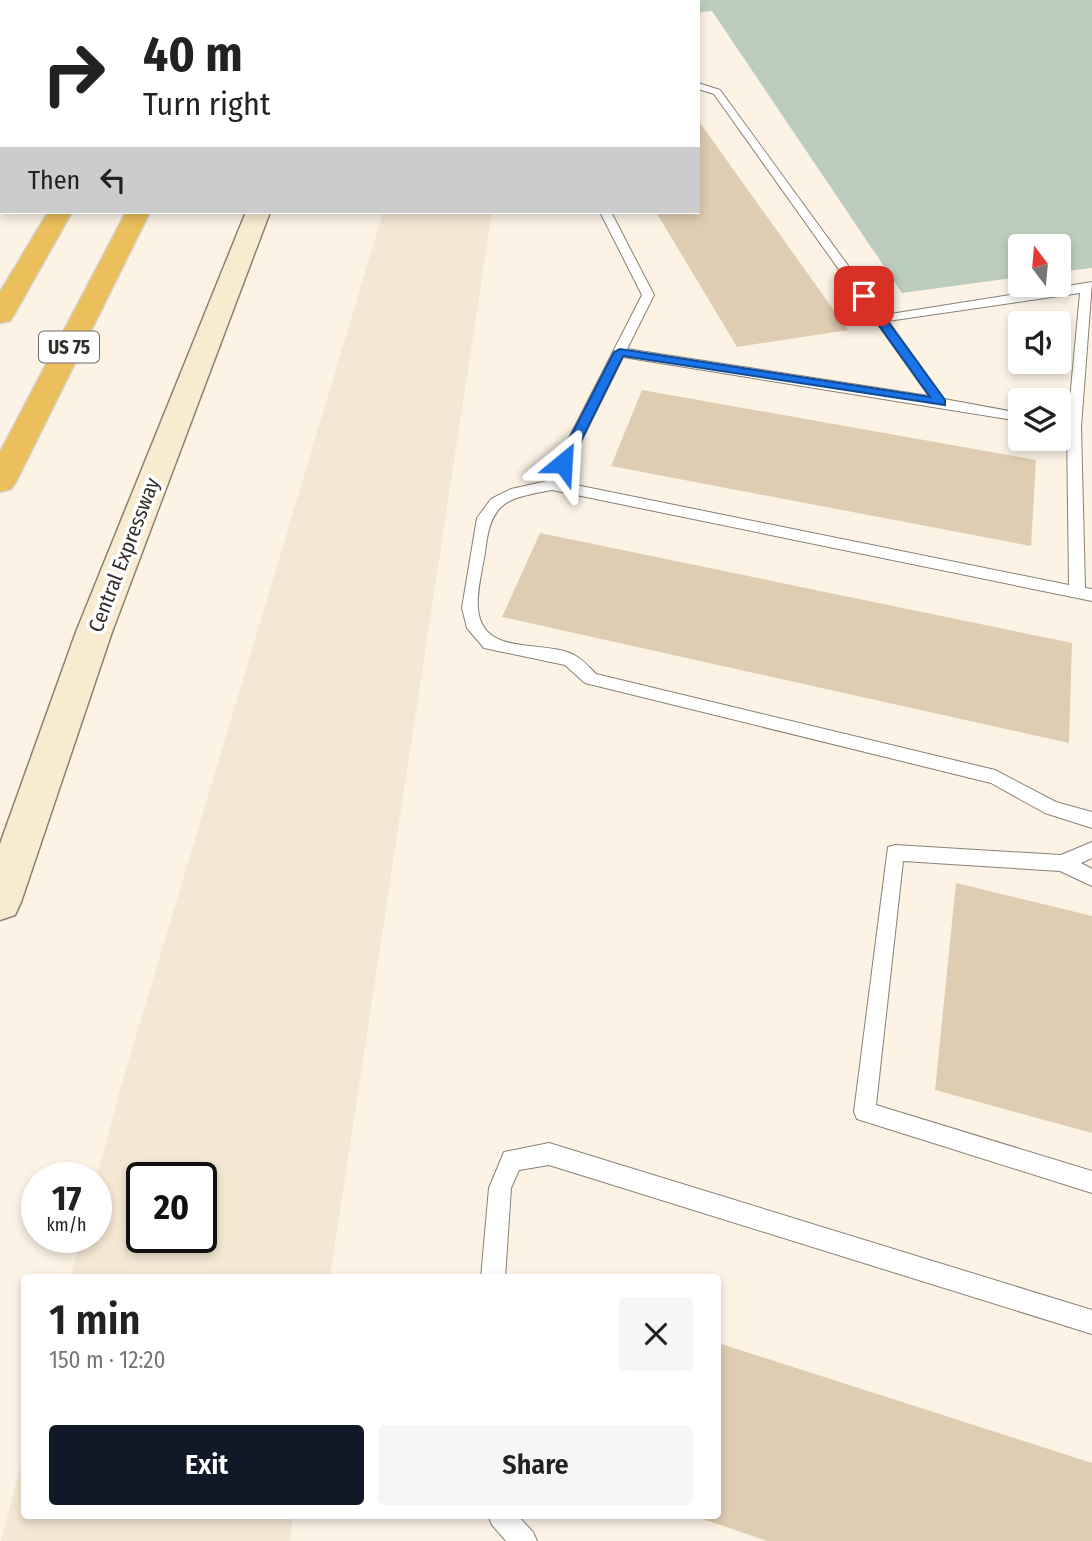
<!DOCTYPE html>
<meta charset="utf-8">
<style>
:root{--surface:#fff;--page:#f6f6f6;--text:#222;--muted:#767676;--accent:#111827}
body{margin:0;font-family:"Fira Sans Condensed",sans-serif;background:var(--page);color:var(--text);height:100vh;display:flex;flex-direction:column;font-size:26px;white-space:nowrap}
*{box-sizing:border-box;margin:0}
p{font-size:23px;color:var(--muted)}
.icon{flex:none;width:38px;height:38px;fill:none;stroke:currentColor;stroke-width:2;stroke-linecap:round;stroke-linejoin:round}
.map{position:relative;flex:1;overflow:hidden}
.panel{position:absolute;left:21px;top:1274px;width:700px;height:245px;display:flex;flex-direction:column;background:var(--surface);border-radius:7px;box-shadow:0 4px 10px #0003}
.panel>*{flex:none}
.top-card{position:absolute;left:0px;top:0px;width:700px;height:214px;box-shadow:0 4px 10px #0003;background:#fff;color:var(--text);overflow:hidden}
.needle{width:46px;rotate:344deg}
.buttons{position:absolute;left:1008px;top:234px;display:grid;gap:14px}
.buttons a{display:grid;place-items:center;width:63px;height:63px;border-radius:7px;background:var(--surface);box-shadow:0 4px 10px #0003;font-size:35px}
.speed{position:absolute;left:21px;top:1162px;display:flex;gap:14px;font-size:35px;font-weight:700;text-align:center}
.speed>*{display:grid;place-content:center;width:91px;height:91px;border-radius:50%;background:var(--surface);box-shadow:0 4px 10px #0003;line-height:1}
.speed small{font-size:18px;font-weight:400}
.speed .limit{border:4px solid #111;border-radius:10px;background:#fff;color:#111}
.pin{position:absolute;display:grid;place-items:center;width:60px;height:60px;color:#fff;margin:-30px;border-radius:14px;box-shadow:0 4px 10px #0006}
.me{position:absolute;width:77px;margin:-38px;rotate:27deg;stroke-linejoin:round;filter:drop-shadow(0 0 5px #0008)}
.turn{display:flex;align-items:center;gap:24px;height:147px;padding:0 28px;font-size:32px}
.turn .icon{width:91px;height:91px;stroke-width:2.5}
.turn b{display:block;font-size:49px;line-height:60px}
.then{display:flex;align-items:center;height:66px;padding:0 28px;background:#0003;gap:14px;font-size:26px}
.round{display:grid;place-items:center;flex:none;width:74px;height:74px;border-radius:7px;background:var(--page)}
.head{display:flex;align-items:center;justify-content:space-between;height:119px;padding:0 28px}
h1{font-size:42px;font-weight:600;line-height:52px}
.button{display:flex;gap:14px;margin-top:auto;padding:14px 28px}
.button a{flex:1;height:80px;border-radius:7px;background:var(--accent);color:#fff;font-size:28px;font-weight:600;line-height:80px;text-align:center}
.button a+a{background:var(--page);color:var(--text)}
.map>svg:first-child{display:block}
</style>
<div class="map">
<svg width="1092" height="1541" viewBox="0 0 1092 1541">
<rect width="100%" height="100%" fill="#fcf3e5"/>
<g fill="#f4e7d3" fill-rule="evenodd">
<path d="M383,212h109l-162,1065h-259l10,-40h15v-56l23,-88zM142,1178h59v59h-59z"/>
<polygon points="24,1453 24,1516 293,1516 290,1541 1,1541"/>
</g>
<polygon fill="#bccdbd" points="421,0 1092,0 1092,268 1059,272 1059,247 1020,247 1020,277 902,293 712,11 698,12 698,2"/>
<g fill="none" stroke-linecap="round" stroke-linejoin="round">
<polygon fill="#ccdef8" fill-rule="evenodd" points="649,0 646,2 632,2"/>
</g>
<g fill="#dfcdb2">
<polygon points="698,120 848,330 737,347 656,212 698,212"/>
<polygon points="642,390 1036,460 1031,546 611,466"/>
<polygon points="540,533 1072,643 1069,743 502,617"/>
<polygon points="956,883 1092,916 1092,1133 935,1090"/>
<polygon points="718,1343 1092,1463 1092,1541 767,1541 694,1516 718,1516"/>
</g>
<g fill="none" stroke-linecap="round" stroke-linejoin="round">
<defs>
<g id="lane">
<path d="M698,83l22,7 164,225 208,-33 -11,145 4,161 7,1v12l-540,-111c-41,8 -60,9 -66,55 -2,20 -10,44 -8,64 5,50 68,29 98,47 7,4 14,12 20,18l399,96 61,32 36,10v16l-47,-15 -54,-30 -406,-100 -20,-18 -81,-17 -17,-20 -5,-20 15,-90 14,-19 20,-10 36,-8 95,-186 -42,-83h11l43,83 -27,54 302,47 -215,-302 -16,-5zM1080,293l-12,128 -9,-1v8l8,2 2,155 -508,-103 62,-125 397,64v-8l-76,-14 -56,-78z"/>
<polygon points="1092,842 1092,858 1081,863 1092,869 1092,886 1060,871 903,861 876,1105 1092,1171 1092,1193 857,1119 854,1112 888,847 895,845 1061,855"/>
<polygon points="549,1143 1092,1310 1092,1334 549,1165 519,1170 511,1188 505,1278 481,1278 489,1188 504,1152"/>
<polygon points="488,1516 518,1516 533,1532 537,1541 506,1541 492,1525"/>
</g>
<g id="secondary">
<polygon points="86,0 106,0 85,2"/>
<polygon points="333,0 353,0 332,2"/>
<polygon points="2,134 2,150 0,151 0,135"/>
<polygon points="246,212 270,212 112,632 21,902 15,915 0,920 0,844 76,632"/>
</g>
<g id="highway">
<polygon points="175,0 195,0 174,2"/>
<polygon points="236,0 256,0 235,2"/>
<polygon points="300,0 320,0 299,2"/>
<polygon points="48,212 72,212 14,315 10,321 0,323 0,292"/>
<polygon points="126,212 150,212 16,482 11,489 0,492 0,452"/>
</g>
</defs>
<use href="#lane" stroke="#898175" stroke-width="2"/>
<use href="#secondary" stroke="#898175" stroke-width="3"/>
<use href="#highway" stroke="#d6d5d4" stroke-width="3"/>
<use href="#lane" fill="#fff" fill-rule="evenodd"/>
<use href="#secondary" fill="#f9ecce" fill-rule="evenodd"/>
<use href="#highway" fill="#ebbf5b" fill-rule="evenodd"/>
</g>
<polygon fill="#1a73e8" stroke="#114b97" stroke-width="2" points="860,294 868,294 945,400 945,405 623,356 570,463 563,467 557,463 614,352 620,349 930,397 858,296"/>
<g text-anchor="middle" stroke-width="7" stroke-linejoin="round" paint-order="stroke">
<rect fill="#fff" stroke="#6f6d69" stroke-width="2" x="39" y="331.5" width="60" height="31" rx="5"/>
<g font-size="19" font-weight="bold" fill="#312e29">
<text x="69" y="354">US 75</text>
</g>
<g font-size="21" fill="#312e29" stroke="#fff">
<text transform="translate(124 555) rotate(-69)" y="7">Central Expressway</text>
</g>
</g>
</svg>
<div class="buttons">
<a><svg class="needle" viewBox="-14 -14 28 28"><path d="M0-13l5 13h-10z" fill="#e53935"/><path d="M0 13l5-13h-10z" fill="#767676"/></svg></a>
<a><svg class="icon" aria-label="sound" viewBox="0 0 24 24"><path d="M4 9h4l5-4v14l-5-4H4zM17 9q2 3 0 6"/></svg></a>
<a><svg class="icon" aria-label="layers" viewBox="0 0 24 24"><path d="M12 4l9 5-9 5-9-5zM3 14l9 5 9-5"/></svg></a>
</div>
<div class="speed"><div>17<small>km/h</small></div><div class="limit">20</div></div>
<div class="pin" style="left:864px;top:296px;background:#d93025"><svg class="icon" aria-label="arrive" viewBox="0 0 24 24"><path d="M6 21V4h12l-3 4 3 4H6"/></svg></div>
<svg class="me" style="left:563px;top:463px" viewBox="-20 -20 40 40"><path d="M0-17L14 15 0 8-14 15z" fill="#1a73e8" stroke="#fff" stroke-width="4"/></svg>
<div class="top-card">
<div class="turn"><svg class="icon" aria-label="right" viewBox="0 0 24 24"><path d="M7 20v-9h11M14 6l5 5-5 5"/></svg><div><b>40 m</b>Turn right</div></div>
<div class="then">Then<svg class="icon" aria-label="left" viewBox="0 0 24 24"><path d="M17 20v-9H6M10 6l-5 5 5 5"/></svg></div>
</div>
<section class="panel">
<div class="head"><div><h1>1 min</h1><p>150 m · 12:20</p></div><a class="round"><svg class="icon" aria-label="close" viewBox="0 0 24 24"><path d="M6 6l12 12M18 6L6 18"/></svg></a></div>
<div class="button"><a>Exit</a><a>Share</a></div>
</section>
</div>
